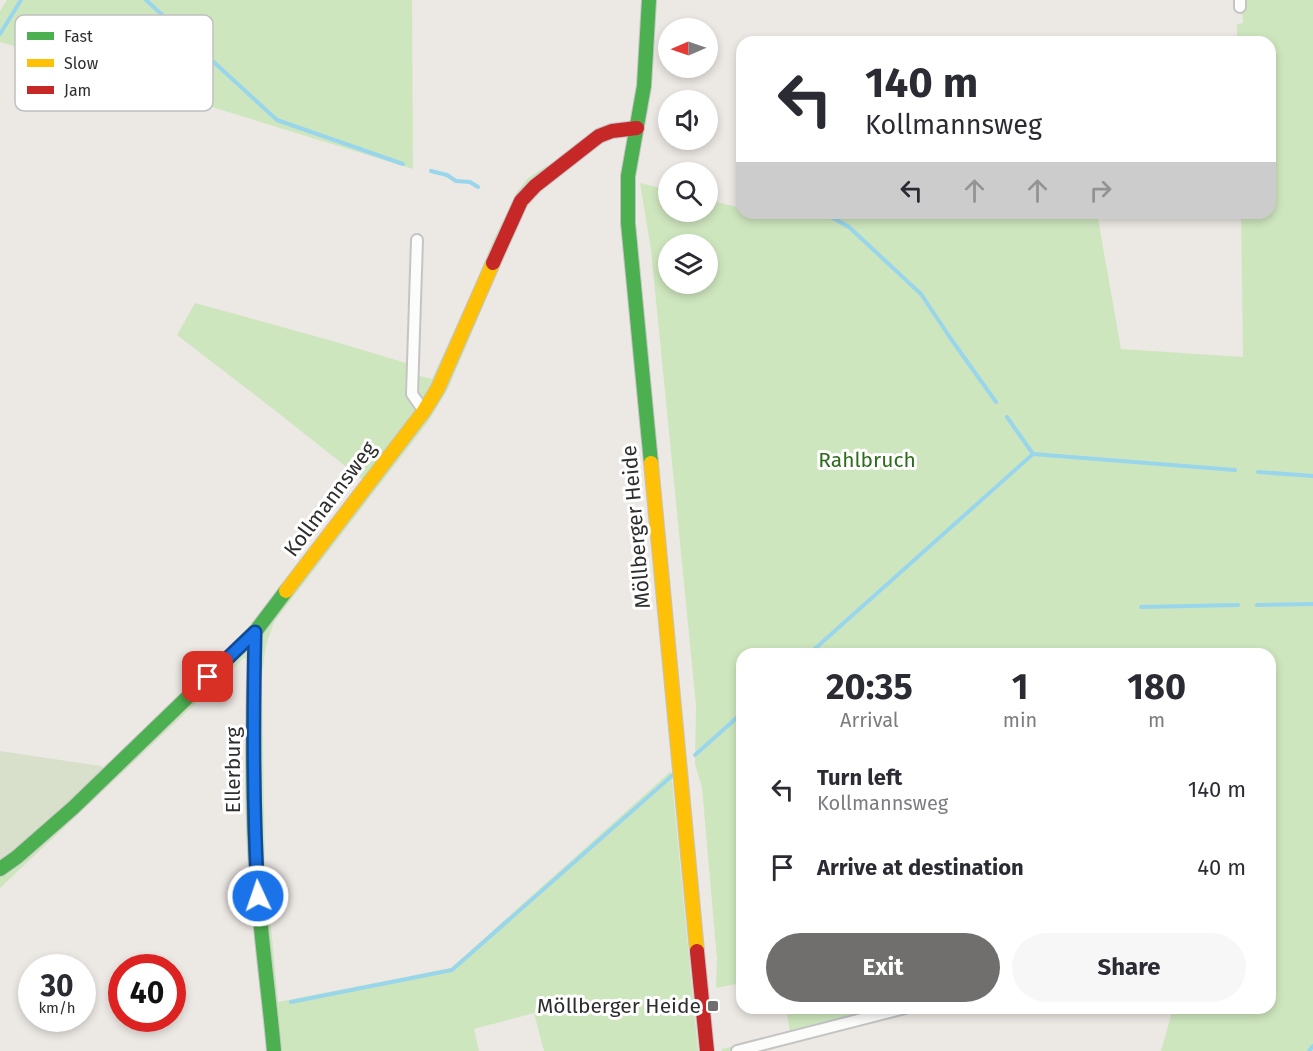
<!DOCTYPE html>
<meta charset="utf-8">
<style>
:root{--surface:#fff;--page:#f7f7f7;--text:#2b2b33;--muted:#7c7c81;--accent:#706f6e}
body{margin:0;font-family:"Fira Sans",sans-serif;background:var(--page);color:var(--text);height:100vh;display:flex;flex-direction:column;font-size:22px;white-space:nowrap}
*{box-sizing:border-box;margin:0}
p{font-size:20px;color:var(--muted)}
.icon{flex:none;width:33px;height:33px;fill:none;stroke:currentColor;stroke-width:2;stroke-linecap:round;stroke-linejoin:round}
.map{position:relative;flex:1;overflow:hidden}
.details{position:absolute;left:736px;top:648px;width:540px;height:366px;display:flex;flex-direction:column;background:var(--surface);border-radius:18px;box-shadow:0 3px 9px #0003}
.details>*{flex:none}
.hud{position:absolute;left:736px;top:36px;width:540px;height:183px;border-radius:18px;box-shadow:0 3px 9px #0003;background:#fff;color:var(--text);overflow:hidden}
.needle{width:39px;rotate:268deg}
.tools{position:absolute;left:658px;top:18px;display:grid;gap:12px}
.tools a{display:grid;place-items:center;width:60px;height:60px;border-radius:50%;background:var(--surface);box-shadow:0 3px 9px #0003;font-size:30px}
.speed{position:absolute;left:18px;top:954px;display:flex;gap:12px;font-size:30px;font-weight:700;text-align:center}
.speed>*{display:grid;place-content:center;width:78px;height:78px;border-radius:50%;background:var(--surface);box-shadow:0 3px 9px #0003;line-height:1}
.speed small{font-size:15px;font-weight:400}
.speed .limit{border:9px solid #d22;background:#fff;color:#111}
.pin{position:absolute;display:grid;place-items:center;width:51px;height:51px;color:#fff;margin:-26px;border-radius:12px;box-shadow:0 3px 9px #0006}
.me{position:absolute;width:66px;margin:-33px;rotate:357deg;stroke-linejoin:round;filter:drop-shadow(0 0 4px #0008)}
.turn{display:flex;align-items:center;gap:21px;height:126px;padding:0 30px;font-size:27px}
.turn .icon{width:78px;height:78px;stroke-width:2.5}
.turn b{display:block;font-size:42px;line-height:51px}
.lanes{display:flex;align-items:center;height:57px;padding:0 30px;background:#0003;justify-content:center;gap:30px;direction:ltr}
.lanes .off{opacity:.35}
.eta{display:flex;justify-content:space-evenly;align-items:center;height:102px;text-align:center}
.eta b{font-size:36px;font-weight:700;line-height:42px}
.button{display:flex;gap:12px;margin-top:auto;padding:12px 30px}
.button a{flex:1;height:69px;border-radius:36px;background:var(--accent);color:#fff;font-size:24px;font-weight:700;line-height:69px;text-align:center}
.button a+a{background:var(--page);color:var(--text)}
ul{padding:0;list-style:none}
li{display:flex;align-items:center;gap:18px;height:78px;padding:0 30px}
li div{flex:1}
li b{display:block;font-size:22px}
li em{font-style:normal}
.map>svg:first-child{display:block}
</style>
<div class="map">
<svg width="1313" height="1051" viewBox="0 0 1313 1051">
<rect width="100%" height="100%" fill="#ece8e4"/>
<g fill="#cee6be" fill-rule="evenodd">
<polygon points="7,0 412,0 413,169 1,42 0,43 0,11"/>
<path d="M1241,0h72v1051h-152l12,-43h97v-354h-528v329l-26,5 1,-29 -15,-171 -7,-24 1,-59 -45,-455 -11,-67 29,7v22h39v-12l34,8v5h355l24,136 122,8 -2,-144h29v-171h-33v-18l6,-1zM669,244h39v40h-39z"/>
<polygon points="548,165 558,177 538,194 525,207 448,389 428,422 274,622 266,645 262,675 265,861 278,1002 451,968 671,771 698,1051 544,1051 534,1013 474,1029 479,1051 271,1051 247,659 244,658 0,888 0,862 105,770 247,629 344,507 363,480 268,405 177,335 195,303 336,342 416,366 416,375 432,379 479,276 492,243 517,192 528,178"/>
<polygon points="786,1008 921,1008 755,1051 722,1051 722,1049 790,1032"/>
</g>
<polygon fill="#d8e0cc" points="0,751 101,766 105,770 6,858 0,862"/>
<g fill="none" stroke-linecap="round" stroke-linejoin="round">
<g stroke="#99d6ec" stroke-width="4">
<polyline points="146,0 277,120 403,164"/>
<polyline points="0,34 21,0"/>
<polyline points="431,171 447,175 456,181 470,182 478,187"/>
<polyline points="824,213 849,227 921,294 951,339 996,402"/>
<polyline points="1007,417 1033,454"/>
<polyline points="1258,472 1313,476"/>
<polyline points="1257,605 1313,604"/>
<polyline points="1141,607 1238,605"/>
<polyline points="809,654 1033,454 1235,470"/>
<polyline points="695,755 742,713"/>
<polyline points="291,1002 452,970 674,774"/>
<polyline points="1309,1051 1313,1046"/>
</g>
<defs>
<g id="street">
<polyline points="1240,0 1240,7"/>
<polyline points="417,240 412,394 424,411"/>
<polyline points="737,1051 905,1008"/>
</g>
<g id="fast">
<polyline points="649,0 644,86 628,176 628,223 651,463"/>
<path d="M255,632c-2,84 -4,167 2,251 4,56 12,112 17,168"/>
<polyline points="0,869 17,857 74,807 255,632 286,591"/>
</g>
<g id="slow">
<polyline points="651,463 697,951"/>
<polyline points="286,591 424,411 438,388 493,263"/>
</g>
<g id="jam">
<polyline points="493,263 521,201 535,186 599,136 612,131 637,128"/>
<polyline points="697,951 707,1051"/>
</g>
</defs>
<use href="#street" stroke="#c5c4c5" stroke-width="14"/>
<use href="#fast" stroke="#c5c4c5" stroke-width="16"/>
<use href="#slow" stroke="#c5c4c5" stroke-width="16"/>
<use href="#jam" stroke="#c5c4c5" stroke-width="16"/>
<use href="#street" stroke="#fcfcfb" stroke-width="10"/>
<use href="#fast" stroke="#4caf50" stroke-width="14"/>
<use href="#slow" stroke="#ffc107" stroke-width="14"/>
<use href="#jam" stroke="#c62828" stroke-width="14"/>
</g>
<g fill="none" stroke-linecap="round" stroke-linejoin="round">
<defs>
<path id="route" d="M208,677l47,-45c-2,88 -2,176 3,264"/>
</defs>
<use href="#route" stroke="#114b97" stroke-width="15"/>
<use href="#route" stroke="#1a73e8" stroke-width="10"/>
</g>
<rect fill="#706f6e" stroke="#fff" stroke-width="2" x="707" y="1000" width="12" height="12" rx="3"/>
<g text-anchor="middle" stroke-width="6" stroke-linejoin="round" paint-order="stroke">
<g font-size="21" fill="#2c6e1b" stroke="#fff">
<text x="867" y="467">Rahlbruch</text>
</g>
<g font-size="21" fill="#2e2e2e" stroke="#fff">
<text transform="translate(330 499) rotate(-53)" y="7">Kollmannsweg</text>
<text transform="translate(636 527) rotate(-95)" y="7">Möllberger Heide</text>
<text transform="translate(233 770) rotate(-90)" y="7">Ellerburg</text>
</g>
<g font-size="21" fill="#2e2e2e" stroke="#fff" text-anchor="end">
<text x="701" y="1013">Möllberger Heide</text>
</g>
</g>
<rect x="15" y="15" width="198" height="96" rx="9" fill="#fff" stroke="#c0c0c0" stroke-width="1.5"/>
<rect x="27" y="32" width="27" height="8" fill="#4caf50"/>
<rect x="27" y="59" width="27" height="8" fill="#ffc107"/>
<rect x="27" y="86" width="27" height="8" fill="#c62828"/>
<g font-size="16" fill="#2e2e2e">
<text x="64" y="42">Fast</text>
<text x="64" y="69">Slow</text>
<text x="64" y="96">Jam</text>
</g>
</svg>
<div class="tools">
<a><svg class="needle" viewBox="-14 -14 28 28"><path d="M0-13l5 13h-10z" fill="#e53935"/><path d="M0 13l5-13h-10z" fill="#7c7c81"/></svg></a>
<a><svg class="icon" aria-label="sound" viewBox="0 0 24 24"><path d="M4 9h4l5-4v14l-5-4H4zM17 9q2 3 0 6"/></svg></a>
<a><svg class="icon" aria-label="search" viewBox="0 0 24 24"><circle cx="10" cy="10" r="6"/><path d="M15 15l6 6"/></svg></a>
<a><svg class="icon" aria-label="layers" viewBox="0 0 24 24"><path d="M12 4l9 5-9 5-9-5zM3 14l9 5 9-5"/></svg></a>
</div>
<div class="speed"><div>30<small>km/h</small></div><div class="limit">40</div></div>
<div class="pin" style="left:208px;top:677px;background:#d93025"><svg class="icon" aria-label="arrive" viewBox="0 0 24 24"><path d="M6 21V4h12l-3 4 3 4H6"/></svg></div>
<svg class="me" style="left:258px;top:896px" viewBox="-20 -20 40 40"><circle r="17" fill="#1a73e8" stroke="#fff" stroke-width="3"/><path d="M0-11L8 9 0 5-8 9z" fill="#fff"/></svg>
<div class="hud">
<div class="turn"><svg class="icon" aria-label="left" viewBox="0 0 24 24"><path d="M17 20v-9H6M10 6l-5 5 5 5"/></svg><div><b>140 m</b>Kollmannsweg</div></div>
<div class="lanes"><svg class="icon" aria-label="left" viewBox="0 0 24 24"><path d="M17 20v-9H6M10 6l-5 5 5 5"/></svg><svg class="icon off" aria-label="ahead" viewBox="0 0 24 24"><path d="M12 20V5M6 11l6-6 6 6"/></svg><svg class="icon off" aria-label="ahead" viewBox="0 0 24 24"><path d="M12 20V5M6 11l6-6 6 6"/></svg><svg class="icon off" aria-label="right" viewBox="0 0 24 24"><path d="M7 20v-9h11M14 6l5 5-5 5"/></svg></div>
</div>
<section class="details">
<div class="eta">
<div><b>20:35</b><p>Arrival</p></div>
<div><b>1</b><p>min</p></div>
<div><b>180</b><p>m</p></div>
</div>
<ul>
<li><svg class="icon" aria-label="left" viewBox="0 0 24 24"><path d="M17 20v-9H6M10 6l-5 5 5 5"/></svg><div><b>Turn left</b><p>Kollmannsweg</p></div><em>140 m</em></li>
<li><svg class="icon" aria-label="arrive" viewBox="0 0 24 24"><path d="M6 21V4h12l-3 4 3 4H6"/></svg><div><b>Arrive at destination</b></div><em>40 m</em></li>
</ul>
<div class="button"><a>Exit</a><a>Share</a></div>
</section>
</div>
